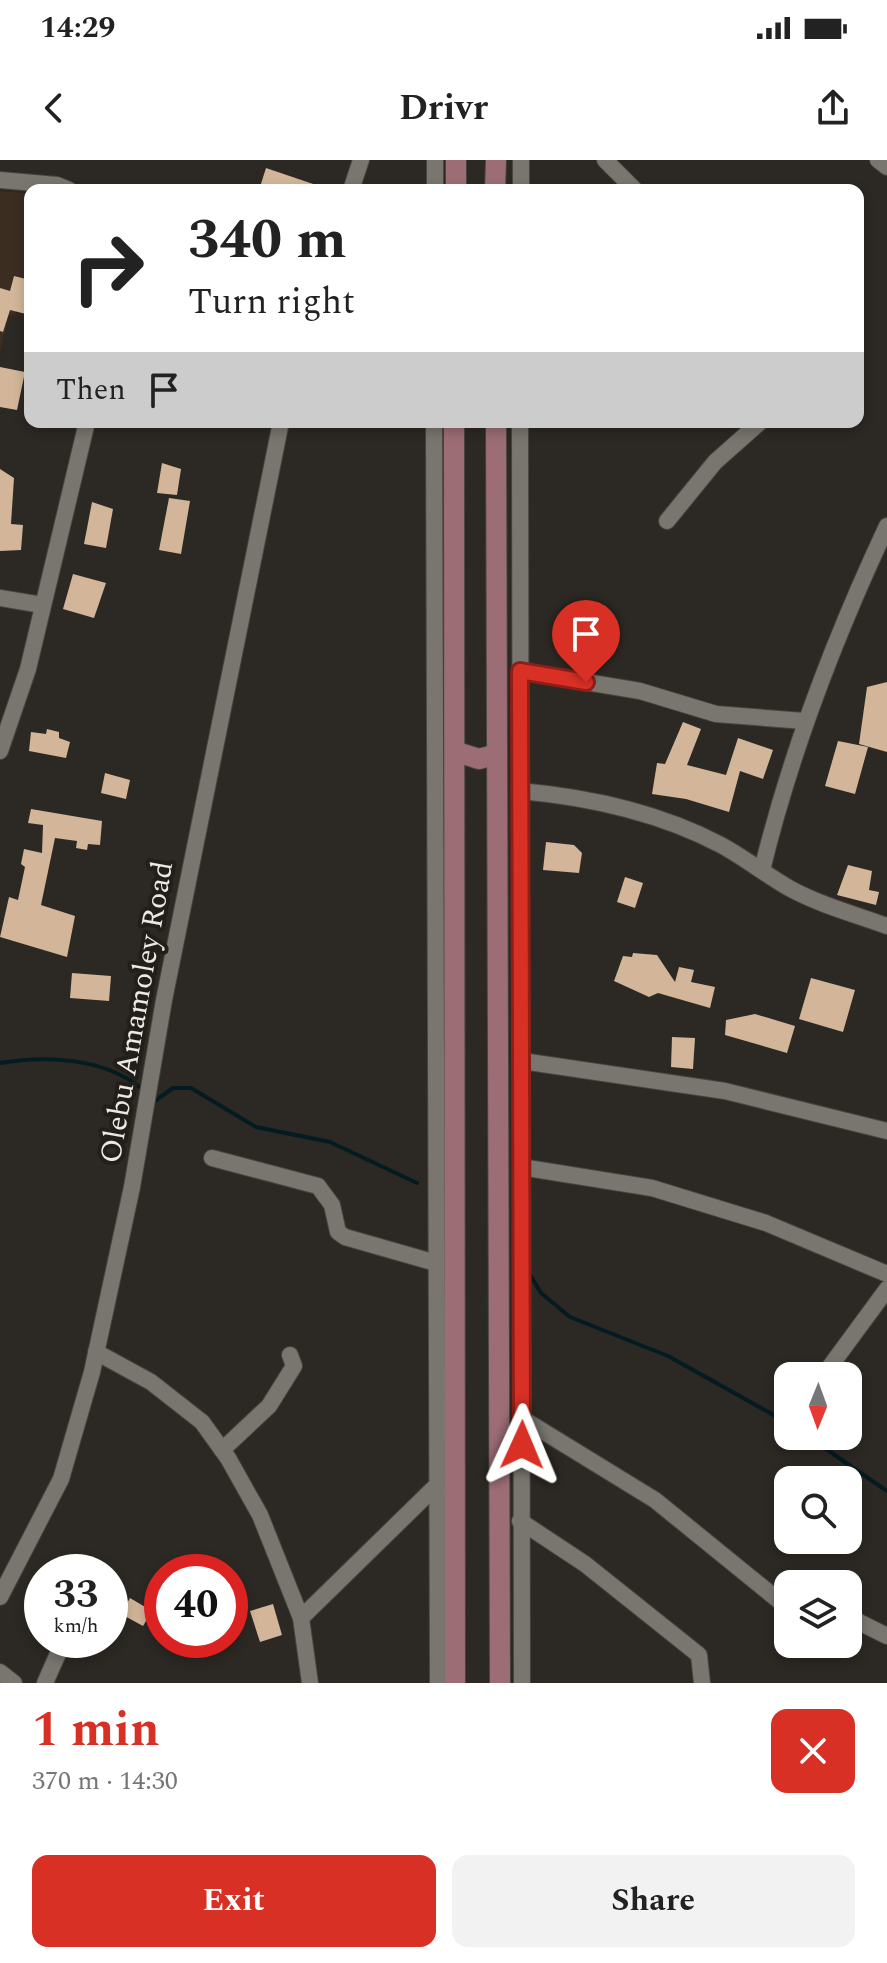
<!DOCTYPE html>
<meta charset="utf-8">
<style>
:root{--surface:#fff;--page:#f2f2f2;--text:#222;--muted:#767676;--accent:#d93025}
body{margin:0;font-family:Spectral,serif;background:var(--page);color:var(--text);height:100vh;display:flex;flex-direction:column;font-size:30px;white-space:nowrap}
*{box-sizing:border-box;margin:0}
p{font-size:26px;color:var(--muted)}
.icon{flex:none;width:44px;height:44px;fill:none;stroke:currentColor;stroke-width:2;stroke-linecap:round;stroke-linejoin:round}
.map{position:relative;height:1523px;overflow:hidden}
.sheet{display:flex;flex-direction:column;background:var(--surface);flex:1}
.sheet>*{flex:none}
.hud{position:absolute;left:24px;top:24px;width:840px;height:244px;border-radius:16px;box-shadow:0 4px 12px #0003;background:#fff;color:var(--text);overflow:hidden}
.needle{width:52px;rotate:181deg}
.tools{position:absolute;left:774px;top:1202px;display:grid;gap:16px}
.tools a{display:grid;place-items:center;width:88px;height:88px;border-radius:16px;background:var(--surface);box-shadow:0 4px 12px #0003;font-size:40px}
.speed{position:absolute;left:24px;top:1394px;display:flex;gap:16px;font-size:40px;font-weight:700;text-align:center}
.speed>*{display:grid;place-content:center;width:104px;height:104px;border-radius:50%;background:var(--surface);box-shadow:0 4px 12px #0003;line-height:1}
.speed small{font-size:20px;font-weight:400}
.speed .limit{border:12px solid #d22;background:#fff;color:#111}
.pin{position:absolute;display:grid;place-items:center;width:68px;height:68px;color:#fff;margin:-82px -34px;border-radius:50% 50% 50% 0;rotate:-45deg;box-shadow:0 0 8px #0007}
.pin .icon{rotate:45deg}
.me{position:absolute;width:88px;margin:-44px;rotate:1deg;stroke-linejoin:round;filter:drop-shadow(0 0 6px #0008)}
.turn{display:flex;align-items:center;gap:28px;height:168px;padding:0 32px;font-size:36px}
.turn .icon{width:104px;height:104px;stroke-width:2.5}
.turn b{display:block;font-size:56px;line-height:68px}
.then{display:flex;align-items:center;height:76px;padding:0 32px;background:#0003;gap:16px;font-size:30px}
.round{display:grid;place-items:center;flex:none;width:84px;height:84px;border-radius:16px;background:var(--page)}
.head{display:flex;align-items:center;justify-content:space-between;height:136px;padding:0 32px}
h1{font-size:48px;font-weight:700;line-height:60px;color:var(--accent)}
.action{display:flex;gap:16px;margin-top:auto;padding:16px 32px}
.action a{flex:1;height:92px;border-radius:16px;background:var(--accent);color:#fff;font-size:32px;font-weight:700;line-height:92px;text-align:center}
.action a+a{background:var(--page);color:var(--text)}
.status{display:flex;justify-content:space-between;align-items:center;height:56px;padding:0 40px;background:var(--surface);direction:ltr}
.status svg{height:22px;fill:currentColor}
header{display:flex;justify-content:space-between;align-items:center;height:104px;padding:0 32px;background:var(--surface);font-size:36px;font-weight:700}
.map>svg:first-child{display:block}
</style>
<div class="status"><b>14:29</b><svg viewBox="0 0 49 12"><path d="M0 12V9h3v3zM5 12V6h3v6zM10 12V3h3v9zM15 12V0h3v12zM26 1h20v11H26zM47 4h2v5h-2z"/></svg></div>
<header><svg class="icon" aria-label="back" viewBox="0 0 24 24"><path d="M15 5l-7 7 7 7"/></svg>Drivr<svg class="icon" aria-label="share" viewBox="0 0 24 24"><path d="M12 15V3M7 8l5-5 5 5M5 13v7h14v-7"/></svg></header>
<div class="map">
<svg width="887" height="1523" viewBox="0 0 887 1523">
<rect width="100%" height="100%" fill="#2c2823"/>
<polygon fill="#3b2d20" points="0,31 30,34 30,97 15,156 9,155 0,194"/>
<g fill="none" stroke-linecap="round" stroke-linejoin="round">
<g stroke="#041b21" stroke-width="4">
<path d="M0,903c46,-8 105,-5 142,26"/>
<polyline points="152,943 173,928 191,928 256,967 330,982 417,1023"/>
<polyline points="527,1110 541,1133 570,1157 668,1196 788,1263"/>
<polyline points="807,1276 887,1331"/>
</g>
</g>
<g fill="#d3b699">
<polygon points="266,8 325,28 325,30 259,30"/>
<polygon points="14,116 30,120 30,155 10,150 3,172 0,171 0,128 10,131"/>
<polygon points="0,207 25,212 17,250 0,247"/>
<polygon points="162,303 181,309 177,335 157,333"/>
<polygon points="0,309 14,318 11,364 23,365 21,390 0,391"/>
<polygon points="169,338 190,341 181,394 159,390"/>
<polygon points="92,342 113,349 106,388 84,384"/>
<polygon points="73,414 106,423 94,458 63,449"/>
<polygon points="887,522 887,592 859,584 867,527"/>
<polygon points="683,562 701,569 687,605 726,615 738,578 773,590 763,619 740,611 729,652 686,639 652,634 657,603 665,604"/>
<polygon points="47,569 59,572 59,578 70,582 66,598 29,591 31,572 46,574"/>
<polygon points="838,581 868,587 855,634 825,626"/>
<polygon points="105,613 130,620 126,639 101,633"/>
<polygon points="31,649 102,661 100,685 88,684 87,690 76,688 77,681 55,678 41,745 75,756 67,797 0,777 9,737 18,740 25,707 21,704 24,689 42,693 43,665 28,663"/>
<polygon points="546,682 574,685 582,693 579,713 543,710"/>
<polygon points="848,705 872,711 869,730 879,732 876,745 837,735"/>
<polygon points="625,717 643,723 635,748 617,742"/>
<polygon points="633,793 657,795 675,822 679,807 694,810 691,822 715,827 710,848 658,833 649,837 614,821 623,796 632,797"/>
<polygon points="72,813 111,816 109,841 70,838"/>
<polygon points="811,818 855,830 843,872 799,859"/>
<polygon points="755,854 795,866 787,893 725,875 726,860"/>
<polygon points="672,877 695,878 693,909 671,907"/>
<polygon points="130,1438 152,1451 143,1466 121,1454"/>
<polygon points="273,1444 282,1475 260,1482 250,1451"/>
</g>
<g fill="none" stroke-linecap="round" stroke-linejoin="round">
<defs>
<g id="minor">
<polyline points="605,0 635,30"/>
<polyline points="878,0 887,7"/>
<polyline points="0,20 57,25 69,30"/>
<polyline points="351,30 361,0"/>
<polyline points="435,30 435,0"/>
<polyline points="521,30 521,0"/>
<polyline points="434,262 438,1523"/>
<polyline points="520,262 522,1523"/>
<polyline points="667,361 715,302 760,262"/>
<polyline points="0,438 42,445"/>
<polyline points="520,511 640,531 716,554 804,561"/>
<polyline points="0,591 28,509 87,262"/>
<path d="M520,631c68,6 140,22 201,54 24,13 45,30 68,43 31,17 65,26 98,38"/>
<path d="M762,710c29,-119 73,-233 125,-344"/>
<polyline points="522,901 725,931 887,971"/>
<polyline points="212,998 318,1026 332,1045 338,1072 345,1077 436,1103"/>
<polyline points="521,1007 652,1028 766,1063 887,1114"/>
<polyline points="96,1192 151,1222 202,1262 228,1298 260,1355 301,1458 310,1523"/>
<polyline points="823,1216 887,1129"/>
<polyline points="523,1259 655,1340 788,1448"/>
<polyline points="222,1290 269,1246 294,1206 290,1195"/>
<polyline points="520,1361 585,1404 699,1495 702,1523"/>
<polyline points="0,1437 61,1319 92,1212 132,1027 164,840 281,262"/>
<polyline points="301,1458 437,1325"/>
<polyline points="853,1459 887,1476"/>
<polyline points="0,1512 14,1523"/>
<polyline points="45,1523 64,1480"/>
</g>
<g id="major">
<polyline points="456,30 456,0"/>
<polyline points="495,30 496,0"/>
<polyline points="454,262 455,1523"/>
<polyline points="496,262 500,1523"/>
<polyline points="457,592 479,599 497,594"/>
</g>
</defs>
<use href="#minor" stroke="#484540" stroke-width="18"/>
<use href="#major" stroke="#484540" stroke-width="22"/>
<use href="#minor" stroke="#79756f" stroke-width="16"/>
<use href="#major" stroke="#9c6d75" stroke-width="20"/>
</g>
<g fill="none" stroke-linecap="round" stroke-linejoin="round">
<defs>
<polyline id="route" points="522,1285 520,511 586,522"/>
</defs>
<use href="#route" stroke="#8d1f18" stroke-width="20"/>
<use href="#route" stroke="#d93025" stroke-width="14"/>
</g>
<g text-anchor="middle" stroke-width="8" stroke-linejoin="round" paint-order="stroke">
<g font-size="30" fill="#ebe8e5" stroke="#221f19">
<text transform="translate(136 852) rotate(-80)" y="10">Olebu Amamoley Road</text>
</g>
</g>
</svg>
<div class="tools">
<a><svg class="needle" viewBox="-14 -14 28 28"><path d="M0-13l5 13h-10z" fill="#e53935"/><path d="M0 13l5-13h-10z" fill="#767676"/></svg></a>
<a><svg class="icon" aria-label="search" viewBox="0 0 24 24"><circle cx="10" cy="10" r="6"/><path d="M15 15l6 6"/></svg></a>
<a><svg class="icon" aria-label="layers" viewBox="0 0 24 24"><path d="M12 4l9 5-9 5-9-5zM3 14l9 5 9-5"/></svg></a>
</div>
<div class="speed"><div>33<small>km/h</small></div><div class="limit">40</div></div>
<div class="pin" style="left:586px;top:522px;background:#d93025"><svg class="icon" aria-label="arrive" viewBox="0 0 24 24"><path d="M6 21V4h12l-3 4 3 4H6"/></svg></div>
<svg class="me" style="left:522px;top:1285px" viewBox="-20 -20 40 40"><path d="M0-17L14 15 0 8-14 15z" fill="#d93025" stroke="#fff" stroke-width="4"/></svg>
<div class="hud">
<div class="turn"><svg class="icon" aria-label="right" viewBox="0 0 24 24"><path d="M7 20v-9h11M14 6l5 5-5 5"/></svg><div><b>340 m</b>Turn right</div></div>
<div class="then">Then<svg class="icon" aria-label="arrive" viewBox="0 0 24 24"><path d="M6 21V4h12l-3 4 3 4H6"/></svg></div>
</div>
</div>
<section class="sheet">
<div class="head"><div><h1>1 min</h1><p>370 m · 14:30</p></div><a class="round" style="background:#d93025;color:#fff"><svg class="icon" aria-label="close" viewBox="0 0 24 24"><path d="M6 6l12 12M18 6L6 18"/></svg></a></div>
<div class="action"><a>Exit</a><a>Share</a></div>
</section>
